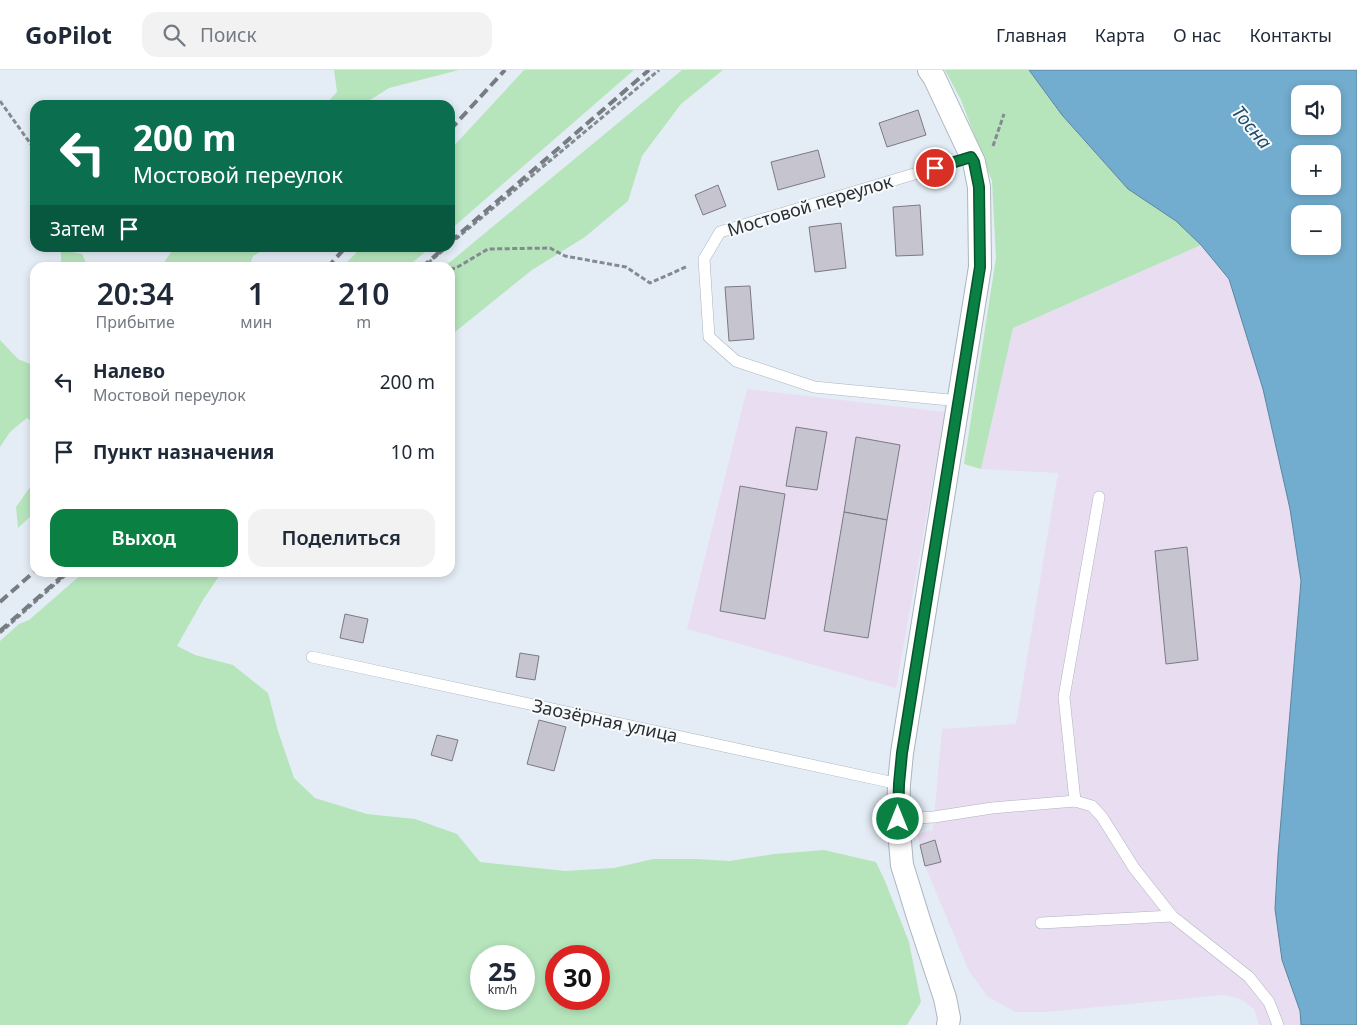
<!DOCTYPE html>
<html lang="ru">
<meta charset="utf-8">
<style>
:root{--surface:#fff;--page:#f2f2f3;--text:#1f2937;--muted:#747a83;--line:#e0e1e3;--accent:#0b8043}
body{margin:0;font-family:"Noto Sans",sans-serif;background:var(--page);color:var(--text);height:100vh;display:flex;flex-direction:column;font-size:19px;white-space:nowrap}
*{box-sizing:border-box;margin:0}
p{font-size:16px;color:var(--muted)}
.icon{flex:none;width:28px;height:28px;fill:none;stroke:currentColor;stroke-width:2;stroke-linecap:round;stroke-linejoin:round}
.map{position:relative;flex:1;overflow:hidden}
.details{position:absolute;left:30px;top:192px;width:425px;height:315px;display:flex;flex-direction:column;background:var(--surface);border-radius:15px;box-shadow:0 2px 8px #0003}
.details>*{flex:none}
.banner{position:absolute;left:30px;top:30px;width:425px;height:152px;border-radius:15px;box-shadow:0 2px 8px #0003;background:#0b6e4f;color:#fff;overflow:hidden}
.controls{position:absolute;left:1291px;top:15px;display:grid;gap:10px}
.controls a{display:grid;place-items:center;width:50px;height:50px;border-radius:10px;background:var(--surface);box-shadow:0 2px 8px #0003;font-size:25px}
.speed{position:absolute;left:470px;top:875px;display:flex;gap:10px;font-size:25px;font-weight:700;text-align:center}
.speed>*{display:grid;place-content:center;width:65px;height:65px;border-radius:50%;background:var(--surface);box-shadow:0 2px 8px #0003;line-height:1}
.speed small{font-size:12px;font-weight:400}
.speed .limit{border:8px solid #d22;background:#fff;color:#111}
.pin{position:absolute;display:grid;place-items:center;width:42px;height:42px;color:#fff;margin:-21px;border:2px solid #fff;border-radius:50%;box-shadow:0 1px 5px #0007}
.me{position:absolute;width:55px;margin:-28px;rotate:0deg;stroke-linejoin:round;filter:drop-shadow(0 0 4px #0008)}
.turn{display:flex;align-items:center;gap:18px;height:105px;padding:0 20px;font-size:22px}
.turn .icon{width:65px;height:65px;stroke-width:2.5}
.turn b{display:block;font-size:35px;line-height:42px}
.then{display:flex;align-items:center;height:48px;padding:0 20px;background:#0003;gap:10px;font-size:19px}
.eta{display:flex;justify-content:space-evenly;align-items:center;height:85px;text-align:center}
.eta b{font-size:30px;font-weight:600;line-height:35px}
.button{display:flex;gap:10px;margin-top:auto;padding:10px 20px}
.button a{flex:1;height:58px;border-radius:15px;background:var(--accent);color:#fff;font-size:20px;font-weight:600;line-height:58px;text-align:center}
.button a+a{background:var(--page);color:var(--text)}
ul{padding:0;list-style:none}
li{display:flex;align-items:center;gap:15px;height:70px;padding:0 20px}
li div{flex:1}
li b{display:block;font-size:19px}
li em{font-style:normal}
header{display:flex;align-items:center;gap:30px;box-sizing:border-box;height:70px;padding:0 25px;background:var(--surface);border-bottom:1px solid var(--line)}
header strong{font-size:24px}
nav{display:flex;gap:28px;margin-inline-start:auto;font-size:18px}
.search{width:350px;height:45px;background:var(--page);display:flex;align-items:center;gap:12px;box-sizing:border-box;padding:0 18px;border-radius:15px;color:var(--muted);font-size:19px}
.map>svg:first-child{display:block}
</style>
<header>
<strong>GoPilot</strong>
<div class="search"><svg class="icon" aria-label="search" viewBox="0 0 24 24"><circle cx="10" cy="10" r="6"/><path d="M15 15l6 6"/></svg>Поиск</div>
<nav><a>Главная</a><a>Карта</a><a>О нас</a><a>Контакты</a></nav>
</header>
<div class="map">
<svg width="1357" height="955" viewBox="0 0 1357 955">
<rect width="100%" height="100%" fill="#e4edf6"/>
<g fill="#e9ddf1">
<polygon points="1201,175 1229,209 1263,319 1290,439 1301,511 1278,785 1275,839 1282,890 1300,941 1301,955 1259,955 1254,939 1241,929 1223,925 1046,942 1015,942 988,927 969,901 925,796 917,764 933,760 942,659 1016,654 1058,403 981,399 1013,258"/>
<polygon points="747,319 945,342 896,618 687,559"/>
</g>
<g fill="#b6e5bc" fill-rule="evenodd">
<polygon points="334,0 459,0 389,18 362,35 325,35 337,22"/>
<polygon points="524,0 634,0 450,160 450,80"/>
<polygon points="682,0 723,0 681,34 642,86 628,131 585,167 532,200 450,266 450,198 444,197"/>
<polygon points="945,0 1029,0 1062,45 1128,119 1176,151 1201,175 1013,258 981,399 964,394 996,188 992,111 961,30"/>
<polygon points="174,178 267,178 253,186 249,197 161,197"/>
<polygon points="361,178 430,178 407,197 342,197"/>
<polygon points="61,180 82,184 88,197 61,197"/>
<polygon points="0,270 18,289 35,296 35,354 27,348 10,362 0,377"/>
<polygon points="35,410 35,442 18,458 16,437"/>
<path d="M83,503h138l-18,27 -26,46 18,9 38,10 35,28 10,38 16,47 21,20 52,16 48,5 42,15 23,28 85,9 49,-3 39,-9h44l33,2 44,-7 50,-4 52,12 9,19 24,61 12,60 -14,23h-907v-384l19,-17 10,-4zM481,886h43v43h-43zM556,886h43v43h-43z"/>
</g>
<path fill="#72acce" stroke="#5c869f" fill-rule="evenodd" d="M1029,0h328v955h-56l-1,-14 -18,-51 -7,-51 3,-54 23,-274 -11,-72 -27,-120 -34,-110 -28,-34 -25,-24 -48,-32 -66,-74zM1300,24h32v32h-32zM1300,84h32v32h-32zM1300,144h32v32h-32z"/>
<g fill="#c5c4cf" stroke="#7b7a84">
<polygon points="918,40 926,65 887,77 879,53"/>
<polygon points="818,80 825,107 778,120 771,92"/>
<polygon points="718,115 726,136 703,145 695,125"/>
<polygon points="920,135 923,185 896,186 893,137"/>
<polygon points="841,153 846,198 815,202 809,157"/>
<polygon points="750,216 754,269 729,271 725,217"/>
<polygon points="796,357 827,362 817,420 786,416"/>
<polygon points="856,367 900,375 887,450 844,442"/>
<polygon points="740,416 785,424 765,549 720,541"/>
<polygon points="844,442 887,450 868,568 824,561"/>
<polygon points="1187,477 1198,590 1166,594 1155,481"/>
<polygon points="345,544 368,549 363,573 340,568"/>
<polygon points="520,583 539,586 535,610 516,607"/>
<polygon points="539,650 566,657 554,701 527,694"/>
<polygon points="437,665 458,670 452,691 431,685"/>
<polygon points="935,770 941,792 925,796 920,775"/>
</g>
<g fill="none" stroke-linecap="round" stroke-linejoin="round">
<defs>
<g id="lane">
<polyline points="960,331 814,317 736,291 709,267 704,189 720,162 971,87"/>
<polyline points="312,587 899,714"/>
<polyline points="1075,731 1064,627 1099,427"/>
<polyline points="898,749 934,747 992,738 1075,731 1092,736 1102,747 1134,798 1172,846 1249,907 1269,932 1278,955"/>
<polyline points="1041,853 1172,846"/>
</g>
<polyline id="street" points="929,0 934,7 974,92 979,117 980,197 902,683 899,714 898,749 902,795 919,850 945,928 949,948 948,955"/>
</defs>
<use href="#lane" stroke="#acb5bd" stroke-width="12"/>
<use href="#street" stroke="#acb5bd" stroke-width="24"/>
<g stroke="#848a90" stroke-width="3" stroke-dasharray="5 2.5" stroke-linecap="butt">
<polyline points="0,31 35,80"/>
<polyline points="993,76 1004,44"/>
<polyline points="450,174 659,0"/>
<polyline points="422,198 446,178"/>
<polyline points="450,199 456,198 488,179 550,178 565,186 626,197 650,213 688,196"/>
<polyline points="0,563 69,502"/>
</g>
<use href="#lane" stroke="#fff" stroke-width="11"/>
<use href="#street" stroke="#fff" stroke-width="22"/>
<g stroke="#767c81" stroke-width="4" stroke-dasharray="10 5" stroke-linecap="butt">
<polyline points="450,60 505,0"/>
<polyline points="450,172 649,0"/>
<polyline points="327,198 345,178"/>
<polyline points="421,198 444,178"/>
<polyline points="0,532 35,501"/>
<polyline points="0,561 67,502"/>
</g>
</g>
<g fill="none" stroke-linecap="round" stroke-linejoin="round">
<defs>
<polyline id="route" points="898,749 899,714 902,683 980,197 979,117 974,92 971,87 935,98"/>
</defs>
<use href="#route" stroke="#07532c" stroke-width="12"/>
<use href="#route" stroke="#0b8043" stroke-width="9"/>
</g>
<g text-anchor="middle" stroke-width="4" stroke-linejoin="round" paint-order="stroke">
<g font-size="18" fill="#2a2e31" stroke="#f6fafd">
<text transform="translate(810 136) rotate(-17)" y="6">Мостовой переулок</text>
<text transform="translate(605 651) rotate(12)" y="6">Заозёрная улица</text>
</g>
<g font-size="19" font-style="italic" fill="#1f4d65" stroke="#f6fafd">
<text transform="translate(1252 57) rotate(50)" y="7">Тосна</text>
</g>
</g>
</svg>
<div class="controls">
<a><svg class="icon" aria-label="sound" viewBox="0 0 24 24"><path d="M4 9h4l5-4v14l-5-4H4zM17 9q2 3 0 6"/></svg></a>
<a>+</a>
<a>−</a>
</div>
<div class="speed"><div>25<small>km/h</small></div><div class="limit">30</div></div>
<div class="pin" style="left:935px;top:98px;background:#d93025"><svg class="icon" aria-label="arrive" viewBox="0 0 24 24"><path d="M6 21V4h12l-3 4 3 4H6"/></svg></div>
<svg class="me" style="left:898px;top:749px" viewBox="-20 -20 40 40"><circle r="17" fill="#0b8043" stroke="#fff" stroke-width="3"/><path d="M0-11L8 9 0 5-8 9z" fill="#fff"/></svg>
<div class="banner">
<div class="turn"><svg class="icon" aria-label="left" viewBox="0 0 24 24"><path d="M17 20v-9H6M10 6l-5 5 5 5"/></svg><div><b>200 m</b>Мостовой переулок</div></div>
<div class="then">Затем<svg class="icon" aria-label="arrive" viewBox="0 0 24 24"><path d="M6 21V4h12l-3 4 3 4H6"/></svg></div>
</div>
<section class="details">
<div class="eta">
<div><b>20:34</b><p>Прибытие</p></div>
<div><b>1</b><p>мин</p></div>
<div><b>210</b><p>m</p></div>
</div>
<ul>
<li><svg class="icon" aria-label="left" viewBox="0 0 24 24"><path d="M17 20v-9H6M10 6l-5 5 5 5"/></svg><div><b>Налево</b><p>Мостовой переулок</p></div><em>200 m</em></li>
<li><svg class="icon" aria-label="arrive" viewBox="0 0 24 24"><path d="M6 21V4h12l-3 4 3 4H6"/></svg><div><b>Пункт назначения</b></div><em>10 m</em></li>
</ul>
<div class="button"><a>Выход</a><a>Поделиться</a></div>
</section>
</div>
